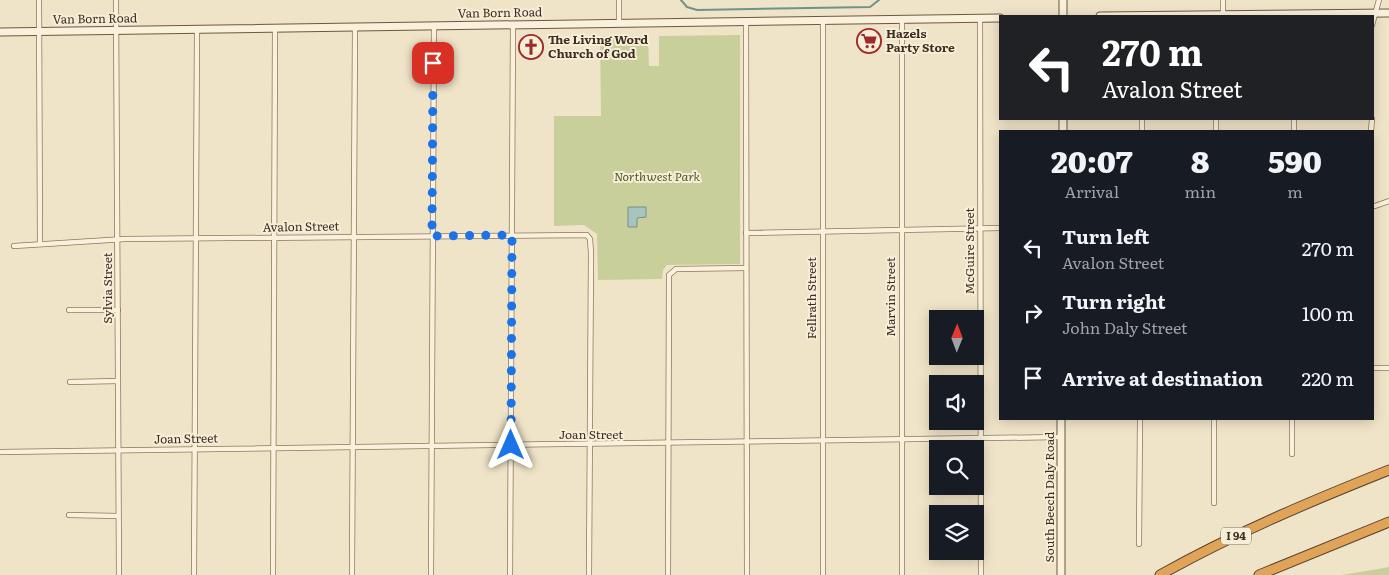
<!DOCTYPE html>
<style>
:root{--surface:#171b24;--page:#20242c;--text:#f1f3f6;--muted:#9ea1a6}
body{margin:0;font-family:Literata,serif;background:var(--page);color:var(--text);height:100vh;display:flex;flex-direction:column;font-size:19px;white-space:nowrap}
*{box-sizing:border-box;margin:0}
p{font-size:16px;color:var(--muted)}
.icon{flex:none;width:28px;height:28px;fill:none;stroke:currentColor;stroke-width:2;stroke-linecap:round;stroke-linejoin:round}
.map{position:relative;flex:1;overflow:hidden}
.details{position:absolute;left:999px;top:130px;width:375px;height:290px;display:flex;flex-direction:column;background:var(--surface);border-radius:0px;box-shadow:0 2px 12px #0003}
.details>*{flex:none}
.hud{position:absolute;left:999px;top:15px;width:375px;height:105px;border-radius:0px;box-shadow:0 2px 12px #0003;background:#202124;color:#fff;overflow:hidden}
.needle{width:32px;rotate:1deg}
.tools{position:absolute;left:929px;top:310px;display:grid;gap:10px}
.tools a{display:grid;place-items:center;width:55px;height:55px;border-radius:0px;background:var(--surface);box-shadow:0 2px 12px #0003;font-size:25px}
.pin{position:absolute;display:grid;place-items:center;width:42px;height:42px;color:#fff;margin:-21px;border-radius:10px;box-shadow:0 2px 8px #0006}
.me{position:absolute;width:55px;margin:-28px;rotate:0deg;stroke-linejoin:round;filter:drop-shadow(0 0 4px #0008)}
.turn{display:flex;align-items:center;gap:18px;height:105px;padding:0 20px;font-size:22px}
.turn .icon{width:65px;height:65px;stroke-width:2.5}
.turn b{display:block;font-size:35px;line-height:42px}
.eta{display:flex;justify-content:space-evenly;align-items:center;height:85px;text-align:center}
.eta b{font-size:30px;font-weight:800;line-height:35px}
ul{padding:0;list-style:none}
li{display:flex;align-items:center;gap:15px;height:65px;padding:0 20px}
li div{flex:1}
li b{display:block;font-size:19px}
li em{font-style:normal}
.map>svg:first-child{display:block}
</style>
<div class="map">
<svg width="1389" height="575" viewBox="0 0 1389 575">
<rect width="100%" height="100%" fill="#f0e4c8"/>
<g fill="#c9cf9b">
<polygon points="740,35 740,264 667,265 663,270 662,279 598,280 597,234 584,225 554,226 554,116 601,116 600,36 648,36 649,66 659,66 659,36"/>
<polygon points="1389,567 1389,575 1342,575"/>
</g>
<polygon fill="#a9c4bc" stroke="#6f938a" points="628,207 646,207 646,217 637,218 637,227 628,227"/>
<g fill="none" stroke-linecap="round" stroke-linejoin="round">
<polyline stroke="#6f938a" stroke-width="2" points="681,0 687,7 697,10 870,7 879,0"/>
<defs>
<g id="street">
<polyline points="39,0 40,244"/>
<polyline points="116,0 119,575"/>
<polyline points="1223,16 1223,0"/>
<polyline points="980,18 981,575"/>
<polyline points="823,20 823,575"/>
<polyline points="746,21 747,575"/>
<polyline points="619,23 619,0"/>
<polyline points="1372,25 1379,0"/>
<polyline points="1142,131 1142,119"/>
<polyline points="1216,131 1216,119"/>
<polyline points="1294,131 1294,119"/>
<polyline points="1371,131 1372,119"/>
<polyline points="1372,207 1389,201"/>
<polyline points="746,233 1000,228"/>
<polyline points="14,246 125,239 587,235 590,239 591,253 589,575"/>
<polyline points="69,310 118,310"/>
<polyline points="1372,368 1389,368"/>
<polyline points="70,382 118,381"/>
<polyline points="1214,419 1214,503"/>
<polyline points="0,452 1061,437"/>
<polyline points="1292,454 1292,419"/>
<polyline points="69,515 118,516"/>
<polyline points="1139,544 1140,419"/>
<polyline points="194,575 197,29"/>
<polyline points="273,575 275,28"/>
<polyline points="352,575 355,27"/>
<polyline points="431,575 434,25"/>
<polyline points="510,575 513,24"/>
<polyline points="668,575 669,275 676,269 746,268"/>
<polyline points="902,575 902,19"/>
</g>
<g id="secondary">
<polyline points="1063,16 1063,0"/>
<polyline points="1100,16 1389,13"/>
<polyline points="0,32 1000,18"/>
<polyline points="1063,131 1063,119"/>
<polyline points="1061,575 1061,419"/>
</g>
<g id="highway">
<path d="M1160,575c73,-41 151,-74 229,-105"/>
<polyline points="1259,575 1389,522"/>
</g>
</defs>
<use href="#street" stroke="#8d765c" stroke-width="6"/>
<use href="#secondary" stroke="#6f573f" stroke-width="9"/>
<use href="#highway" stroke="#5b4430" stroke-width="11"/>
<use href="#street" stroke="#faf1dc" stroke-width="4.5"/>
<use href="#secondary" stroke="#faf1dc" stroke-width="7"/>
<use href="#highway" stroke="#e0a458" stroke-width="9"/>
</g>
<g fill="none" stroke-linecap="round" stroke-linejoin="round">
<polyline stroke="#1a73e8" stroke-width="9" stroke-dasharray="0 16.2" points="433,63 432,236 512,235 511,445"/>
</g>
<defs>
<symbol id="supermarket-ring" viewBox="-11 -11 22 22"><circle r="9.5" fill="#f7eed8" stroke="#9e2a2b" stroke-width="1.5"/><path d="M-6-5.5h2.5l.6 2H6L4.5 2H-2.5L-4.4-4H-6ZM-1.5 3.2a1.3 1.3 0 1 0 .1 0ZM3 3.2a1.3 1.3 0 1 0 .1 0Z" fill="#9e2a2b"/></symbol>
<symbol id="church-ring" viewBox="-11 -11 22 22"><circle r="9.5" fill="#f7eed8" stroke="#9e2a2b" stroke-width="1.5"/><path d="M-1.2-6h2.4v3.5h3.3v2.4h-3.3V6h-2.4V-.1h-3.3v-2.4h3.3Z" fill="#9e2a2b"/></symbol>
</defs>
<g fill-rule="evenodd">
<use href="#supermarket-ring" x="855" y="27" width="28" height="28"/>
<use href="#church-ring" x="517" y="33" width="28" height="28"/>
</g>
<g text-anchor="middle" stroke-width="4" stroke-linejoin="round" paint-order="stroke">
<rect fill="#f7eed8" stroke="#756857" stroke-width="1" x="1221" y="527.5" width="30" height="17" rx="4"/>
<g font-size="11" font-weight="bold" fill="#3d2e20">
<text x="1236" y="540">I 94</text>
</g>
<g font-size="12" fill="#3d2e20" stroke="#f7eed8">
<text transform="translate(500 13) rotate(-1)" y="4">Van Born Road</text>
<text transform="translate(95 19) rotate(-1)" y="4">Van Born Road</text>
<text transform="translate(301 227) rotate(-1)" y="4">Avalon Street</text>
<text transform="translate(970 251) rotate(-90)" y="4">McGuire Street</text>
<text transform="translate(108 288) rotate(-90)" y="4">Sylvia Street</text>
<text transform="translate(891 297) rotate(-90)" y="4">Marvin Street</text>
<text transform="translate(812 298) rotate(-90)" y="4">Fellrath Street</text>
<text x="591" y="439">Joan Street</text>
<text transform="translate(186 439) rotate(-1)" y="4">Joan Street</text>
<text transform="translate(1050 497) rotate(-90)" y="4">South Beech Daly Road</text>
</g>
<g font-size="12" font-weight="bold" fill="#3d2e20" stroke="#f7eed8" text-anchor="start">
<text x="886" y="38">Hazels<tspan x="886" dy="14">Party Store</tspan></text>
<text x="548" y="44">The Living Word<tspan x="548" dy="14">Church of God</tspan></text>
</g>
<g font-size="12" font-style="italic" fill="#4d5a26" stroke="#f7eed8">
<text x="657" y="181">Northwest Park</text>
</g>
</g>
</svg>
<div class="tools">
<a><svg class="needle" viewBox="-14 -14 28 28"><path d="M0-13l5 13h-10z" fill="#e53935"/><path d="M0 13l5-13h-10z" fill="#9ea1a6"/></svg></a>
<a><svg class="icon" aria-label="sound" viewBox="0 0 24 24"><path d="M4 9h4l5-4v14l-5-4H4zM17 9q2 3 0 6"/></svg></a>
<a><svg class="icon" aria-label="search" viewBox="0 0 24 24"><circle cx="10" cy="10" r="6"/><path d="M15 15l6 6"/></svg></a>
<a><svg class="icon" aria-label="layers" viewBox="0 0 24 24"><path d="M12 4l9 5-9 5-9-5zM3 14l9 5 9-5"/></svg></a>
</div>
<div class="pin" style="left:433px;top:63px;background:#d93025"><svg class="icon" aria-label="arrive" viewBox="0 0 24 24"><path d="M6 21V4h12l-3 4 3 4H6"/></svg></div>
<svg class="me" style="left:511px;top:445px" viewBox="-20 -20 40 40"><path d="M0-17L14 15 0 8-14 15z" fill="#1a73e8" stroke="#fff" stroke-width="4"/></svg>
<div class="hud">
<div class="turn"><svg class="icon" aria-label="left" viewBox="0 0 24 24"><path d="M17 20v-9H6M10 6l-5 5 5 5"/></svg><div><b>270 m</b>Avalon Street</div></div>
</div>
<section class="details">
<div class="eta">
<div><b>20:07</b><p>Arrival</p></div>
<div><b>8</b><p>min</p></div>
<div><b>590</b><p>m</p></div>
</div>
<ul>
<li><svg class="icon" aria-label="left" viewBox="0 0 24 24"><path d="M17 20v-9H6M10 6l-5 5 5 5"/></svg><div><b>Turn left</b><p>Avalon Street</p></div><em>270 m</em></li>
<li><svg class="icon" aria-label="right" viewBox="0 0 24 24"><path d="M7 20v-9h11M14 6l5 5-5 5"/></svg><div><b>Turn right</b><p>John Daly Street</p></div><em>100 m</em></li>
<li><svg class="icon" aria-label="arrive" viewBox="0 0 24 24"><path d="M6 21V4h12l-3 4 3 4H6"/></svg><div><b>Arrive at destination</b></div><em>220 m</em></li>
</ul>
</section>
</div>
